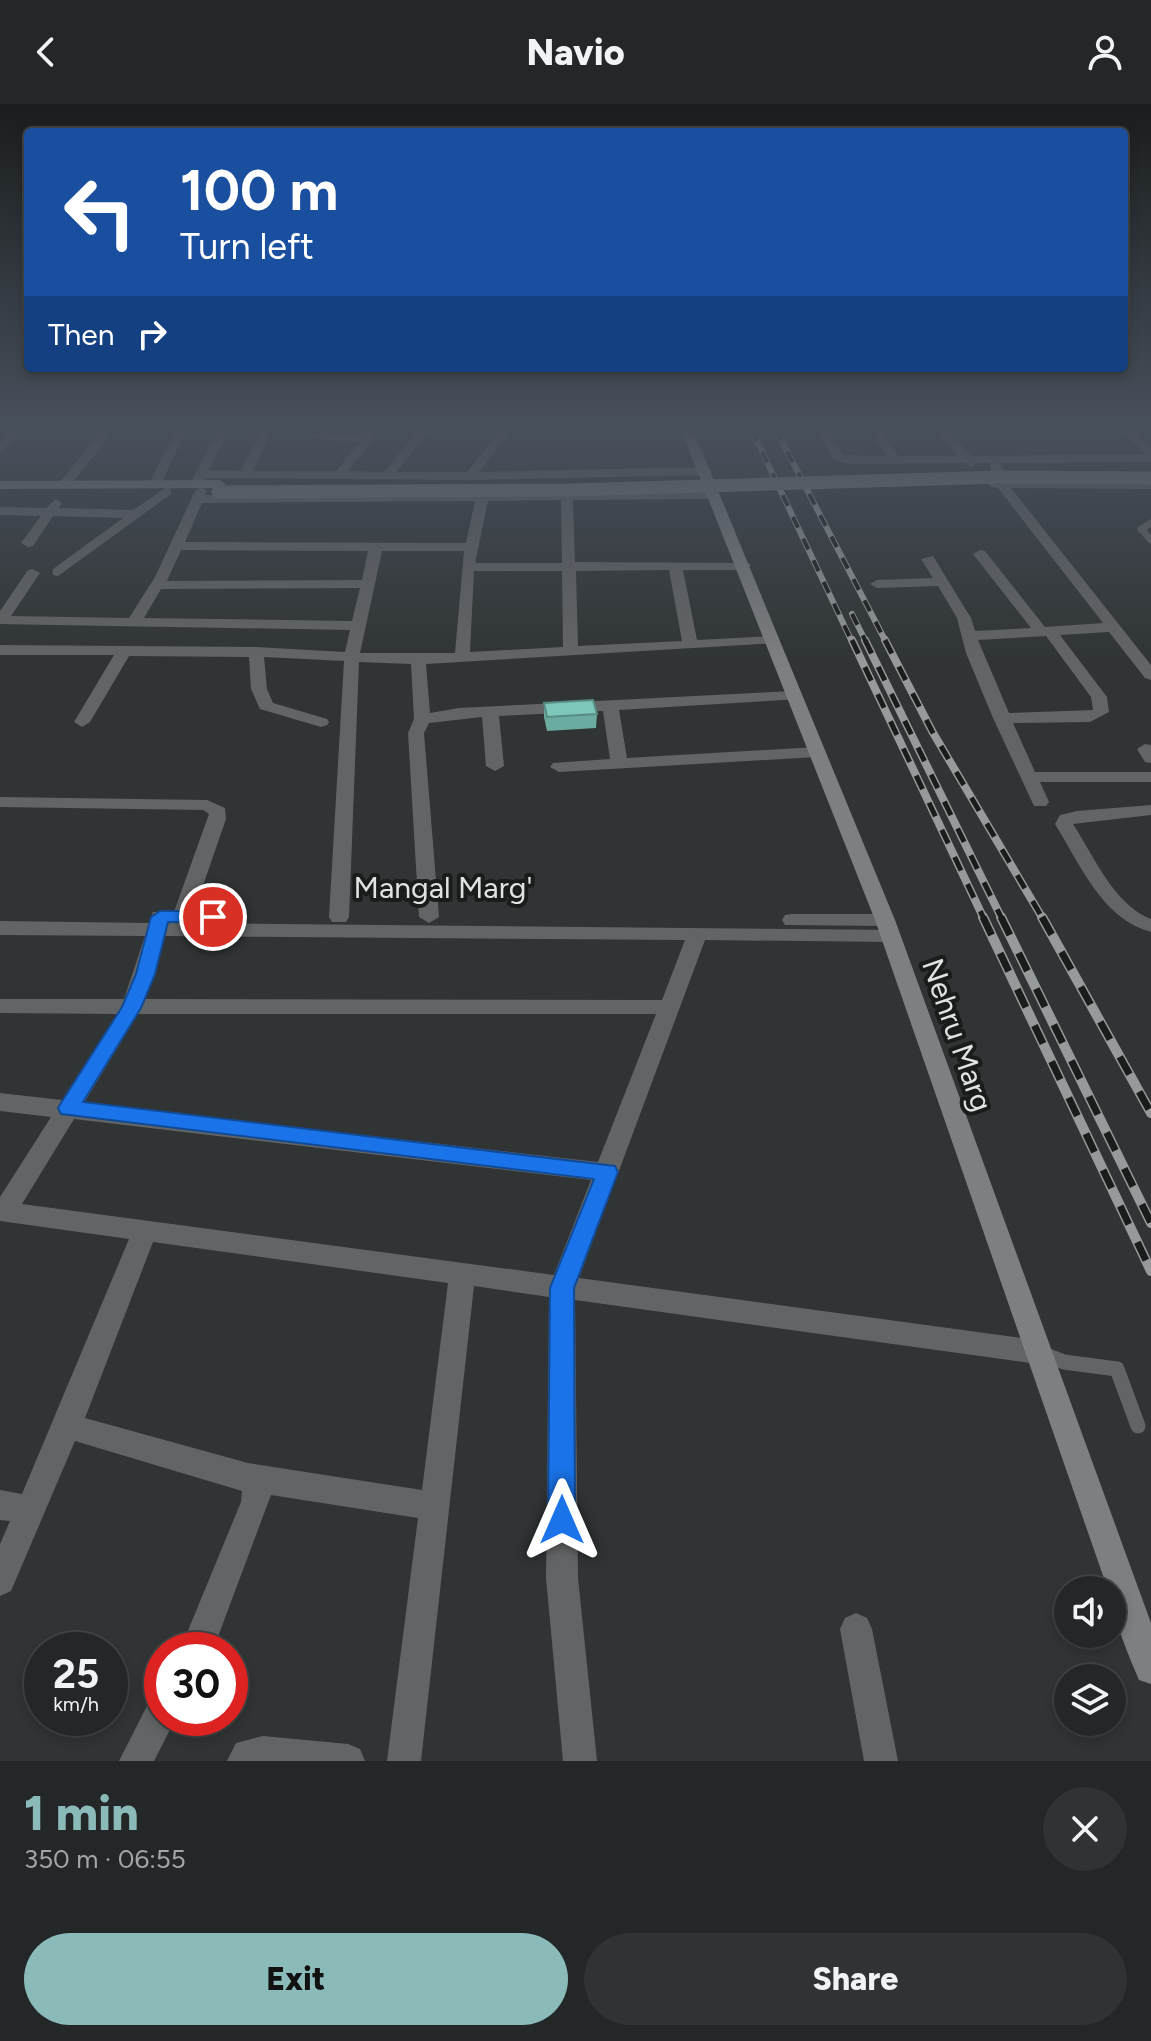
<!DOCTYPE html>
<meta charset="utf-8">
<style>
:root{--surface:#242727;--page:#303333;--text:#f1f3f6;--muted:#a3a5a7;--line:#414444;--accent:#8bbbb9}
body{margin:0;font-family:Figtree,sans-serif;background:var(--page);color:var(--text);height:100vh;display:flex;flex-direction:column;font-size:30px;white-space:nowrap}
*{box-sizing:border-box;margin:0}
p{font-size:26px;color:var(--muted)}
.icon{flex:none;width:44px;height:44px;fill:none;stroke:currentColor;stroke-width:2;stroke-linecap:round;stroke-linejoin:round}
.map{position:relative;height:1657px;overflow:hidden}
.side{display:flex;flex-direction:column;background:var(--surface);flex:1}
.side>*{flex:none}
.guide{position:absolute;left:24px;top:24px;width:1104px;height:244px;border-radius:8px;box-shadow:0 4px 12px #0003,0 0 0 2px var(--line);background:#1a4fa0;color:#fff;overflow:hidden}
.tools{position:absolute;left:1054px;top:1472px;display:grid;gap:16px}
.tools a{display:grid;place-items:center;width:72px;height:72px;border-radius:50%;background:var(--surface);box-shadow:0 4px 12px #0003,0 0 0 2px var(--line);font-size:40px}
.speed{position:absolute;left:24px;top:1528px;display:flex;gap:16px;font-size:40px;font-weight:700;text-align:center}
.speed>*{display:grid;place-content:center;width:104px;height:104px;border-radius:50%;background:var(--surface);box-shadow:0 4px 12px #0003,0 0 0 2px var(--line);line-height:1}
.speed small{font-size:20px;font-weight:400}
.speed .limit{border:12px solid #d22;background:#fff;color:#111}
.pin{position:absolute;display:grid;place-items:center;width:68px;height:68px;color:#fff;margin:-34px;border:4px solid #fff;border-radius:50%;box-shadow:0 2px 8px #0007}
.me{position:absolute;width:88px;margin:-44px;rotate:0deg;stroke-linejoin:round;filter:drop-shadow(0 0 6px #0008)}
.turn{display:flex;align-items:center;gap:28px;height:168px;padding:0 24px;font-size:36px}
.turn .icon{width:104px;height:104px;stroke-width:2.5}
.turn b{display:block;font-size:56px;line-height:68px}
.then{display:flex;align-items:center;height:76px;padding:0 24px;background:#0003;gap:16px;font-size:30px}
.round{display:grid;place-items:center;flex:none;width:84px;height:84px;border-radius:42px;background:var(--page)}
.head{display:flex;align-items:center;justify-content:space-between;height:136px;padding:0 24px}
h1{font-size:48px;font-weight:800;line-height:60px;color:var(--accent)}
.action{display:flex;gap:16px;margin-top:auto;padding:16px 24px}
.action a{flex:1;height:92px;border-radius:48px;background:var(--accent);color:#111;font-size:32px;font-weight:800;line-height:92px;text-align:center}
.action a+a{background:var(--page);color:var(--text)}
header{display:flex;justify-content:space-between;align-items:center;height:104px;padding:0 24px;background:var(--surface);font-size:36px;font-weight:800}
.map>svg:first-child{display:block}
</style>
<header><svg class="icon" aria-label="back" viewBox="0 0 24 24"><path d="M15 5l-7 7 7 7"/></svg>Navio<svg class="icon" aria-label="person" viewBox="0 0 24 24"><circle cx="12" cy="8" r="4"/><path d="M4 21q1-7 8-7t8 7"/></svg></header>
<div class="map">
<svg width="1151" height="1657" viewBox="0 0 1151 1657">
<rect width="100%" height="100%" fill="#303434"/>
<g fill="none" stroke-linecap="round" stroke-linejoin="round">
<polyline stroke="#636465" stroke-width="7" points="1151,419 1141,425 1151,436"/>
<polyline stroke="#636465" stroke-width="15" points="1043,1250 1064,1258 1117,1265 1138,1322"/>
<g fill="#636465" fill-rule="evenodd">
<polygon points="10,326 21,326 0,350 0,338"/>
<polygon points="102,326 113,328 68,384 60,384 60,378"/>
<polygon points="176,326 185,329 161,380 151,383 149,380"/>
<polygon points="218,326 229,326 209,366 241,367 261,326 272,326 253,367 336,367 360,338 318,335 312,332 314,330 364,331 365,326 377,326 372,337 348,367 384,368 419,326 431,326 396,368 467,368 501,326 512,326 479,368 706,363 712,367 706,371 470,376 205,374 200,383 192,383 190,380"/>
<path d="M818,326h11l14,25 43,1 -15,-26h11l16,26h60l-23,-26h12l24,26 175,-2 -26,-24h12l19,17v15l-150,1 6,17 144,1v8l-140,-1 140,177v15l-6,-2 -36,-46 -49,3 47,62 2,15 -19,10 -77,1 22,49h116v10h-111l9,20 -3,4h-12l-41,-88 -27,-65 -9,-35 -19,-32 -61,2 -7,-4 7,-4 56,-2 -12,-19 12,-3 38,62 4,13 56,-3 -58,-74 7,-4 5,1 60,76 58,-4 -105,-135 -7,-1 -2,-3 5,-4 -5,-17h-12l-6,4 -7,-4 -115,1 -15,-4zM1046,532l45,61 2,13 -84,3 -31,-73z"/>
<polygon points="167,383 171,384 171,390 58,472 53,471 53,465 123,414 53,412 33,442 28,443 21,439 41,412 0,411 0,403 46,404 56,395 62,399 59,404 133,406"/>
<path d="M201,383l6,4 -2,4 514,-3v6l-4,1 -142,1 2,62 174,1 2,3 -7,4h-61l14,70 76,-4 5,1v6l-352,21 4,49 29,-5 335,-17 6,2v6l-181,11 8,48 190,-11 8,5 -8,5 -258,15 -9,-5 3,-4 57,-4 -7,-48 -104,5 5,50 -9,5 -9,-5 -4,-49 -53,6 -5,10 15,184 -10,6 -10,-6 -11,-184 6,-14 -3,-55 -52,-2 -10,255 -3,5h-14l-3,-5 15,-256 -80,-4 3,32 6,14 54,16 2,3 -2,3 -6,2 -61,-18 -9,-20 -2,-32 -120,-1 -39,66 -8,5 -8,-5 40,-67h-114v-10l256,2 89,5 5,-22 -350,-6v-13l28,-41 5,-1 7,4 -29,43 118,2 26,-41 40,-86zM561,396l1,63h-87l13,-62zM475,397l-9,42 -281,-1 17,-39zM181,446l187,1 -6,29 -195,1zM382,447h82l-9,102h-95zM669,466l13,71 -104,5 -2,-75zM474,467h88l1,76 -93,5zM360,484l-8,33 -208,-3 17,-29z"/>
<polygon points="1145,640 1151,641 1151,659 1145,658 1137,645"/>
<path d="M0,693l207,3 18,8 1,11 -36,104 707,7 3,5 -3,5 -7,2 -185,-2 -126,338 458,62 10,3 4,9 -4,9 -10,3 -462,-64 3,278 19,183h-34l-17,-183 3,-281 -75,-11 -53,475h-34l31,-243 -147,-23 -58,155h-33l61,-148 1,-11 -167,-50 -64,150 -11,5v-52l10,-23 -10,-1v-30l22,4 107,-255 -129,-18v-24l51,-80 -51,-6v-18l62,7 55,-86 -117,-1v-14h124l21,-63 -145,-1v-14l149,2 4,-11h14l3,11 39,-109 -6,-4 -203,-3zM165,832l520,4 -23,60 -517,-1zM138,910h518l-58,148 -514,-59zM74,1015l517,61 -37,95 -532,-71zM153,1138l295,41 -26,207 -174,-27 -163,-45z"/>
<path d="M1151,701v10l-78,9c21,32 41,81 78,95v13c-49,-13 -71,-68 -96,-108l5,-9 17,-4z"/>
<polygon points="792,810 885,810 895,816 885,822 785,821 782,816 785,811"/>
<polygon points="856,1509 867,1514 872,1525 898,1657 864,1657 840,1525 845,1514"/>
<polygon points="162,1591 162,1614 176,1614 154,1657 119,1657 150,1596"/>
<polygon points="263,1632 348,1640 360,1645 365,1657 227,1657 236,1639"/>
</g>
<g fill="#7d7f80" fill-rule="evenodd">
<path d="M681,326h12l202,490 256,703v61l-12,-4c-11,-27 -27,-61 -27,-90h-4l-233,-670z"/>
<polygon points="0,377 220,376 226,380 220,384 0,385"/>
</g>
<defs>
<g id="rail-far2">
<polyline points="752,326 852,538"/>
<polyline points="776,326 886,538"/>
<polyline points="852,510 866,538"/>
</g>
<g id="rail-far1">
<polyline points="852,536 984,815"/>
<polyline points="865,536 1002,815"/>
<polyline points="885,536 932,627 1043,815"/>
</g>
<g id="rail">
<polyline points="983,813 1151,1167"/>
<polyline points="1001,813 1151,1119"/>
<polyline points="1042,813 1151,1009"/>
</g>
</defs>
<use href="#rail-far2" stroke="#979a9a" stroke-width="6"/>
<use href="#rail-far1" stroke="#979a9a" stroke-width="8"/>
<use href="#rail" stroke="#979a9a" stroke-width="10"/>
<use href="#rail-far2" stroke="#1a1b1b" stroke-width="4" stroke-dasharray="12" stroke-linecap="butt"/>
<use href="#rail-far1" stroke="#1a1b1b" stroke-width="5" stroke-dasharray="15" stroke-linecap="butt"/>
<use href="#rail" stroke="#1a1b1b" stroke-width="7" stroke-dasharray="20" stroke-linecap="butt"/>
<polyline stroke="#7d7f80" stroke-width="13" points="218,388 570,386 1000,373 1151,374"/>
</g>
<polygon fill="#6caca0" points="544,599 597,610 596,624 547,627 544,613"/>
<polygon fill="#7dc8ba" stroke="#588c82" stroke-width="2" points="593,596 597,610 547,613 544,599"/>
<linearGradient id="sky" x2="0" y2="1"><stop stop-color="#1a1d1d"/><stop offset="0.58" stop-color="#48505c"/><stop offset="1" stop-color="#48505c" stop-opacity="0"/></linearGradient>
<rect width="1151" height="558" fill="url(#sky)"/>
<polygon fill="#1a73e8" stroke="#114b97" stroke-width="2" points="160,807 213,807 222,813 213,819 168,818 155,870 141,904 83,998 615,1062 618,1068 574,1184 575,1416 571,1426 562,1430 552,1426 548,1416 550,1184 594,1075 61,1010 58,1004 61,999 122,903 136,870 151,813"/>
<g text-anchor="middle" stroke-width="8" stroke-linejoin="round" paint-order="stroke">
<g font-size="30" fill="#e1e3e3" stroke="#1a1b1b">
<text x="443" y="794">Mangal Marg'</text>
<text transform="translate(957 931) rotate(71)" y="10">Nehru Marg</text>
</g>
</g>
</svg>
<div class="tools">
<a><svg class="icon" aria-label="sound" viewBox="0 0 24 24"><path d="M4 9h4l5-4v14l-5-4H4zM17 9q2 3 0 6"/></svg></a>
<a><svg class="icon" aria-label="layers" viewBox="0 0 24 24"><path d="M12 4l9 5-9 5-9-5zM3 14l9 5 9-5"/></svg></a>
</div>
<div class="speed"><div>25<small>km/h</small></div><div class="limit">30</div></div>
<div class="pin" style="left:213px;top:813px;background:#d93025"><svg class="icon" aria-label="arrive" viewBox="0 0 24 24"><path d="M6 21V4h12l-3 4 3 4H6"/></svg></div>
<svg class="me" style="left:562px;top:1416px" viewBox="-20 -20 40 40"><path d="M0-17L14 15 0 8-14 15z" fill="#1a73e8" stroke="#fff" stroke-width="4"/></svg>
<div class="guide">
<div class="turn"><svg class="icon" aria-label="left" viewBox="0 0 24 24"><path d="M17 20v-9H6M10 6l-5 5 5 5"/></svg><div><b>100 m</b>Turn left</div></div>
<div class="then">Then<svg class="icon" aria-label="right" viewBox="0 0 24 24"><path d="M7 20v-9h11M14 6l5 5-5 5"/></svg></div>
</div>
</div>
<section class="side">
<div class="head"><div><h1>1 min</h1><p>350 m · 06:55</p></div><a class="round"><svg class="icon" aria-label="close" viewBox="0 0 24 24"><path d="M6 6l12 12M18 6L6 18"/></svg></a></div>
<div class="action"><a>Exit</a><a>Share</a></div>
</section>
